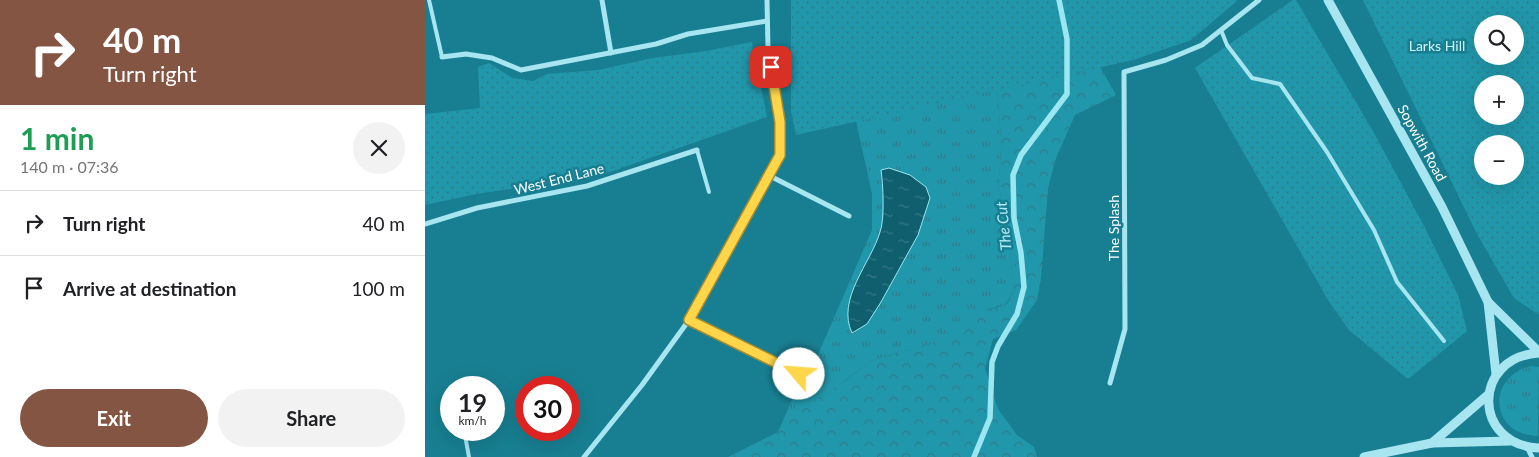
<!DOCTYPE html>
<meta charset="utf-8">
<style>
:root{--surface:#fff;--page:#f2f2f2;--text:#202124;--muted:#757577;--line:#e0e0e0;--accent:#845542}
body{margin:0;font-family:Lato,sans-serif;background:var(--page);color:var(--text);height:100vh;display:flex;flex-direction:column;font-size:19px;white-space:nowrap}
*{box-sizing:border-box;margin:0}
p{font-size:16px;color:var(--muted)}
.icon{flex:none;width:28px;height:28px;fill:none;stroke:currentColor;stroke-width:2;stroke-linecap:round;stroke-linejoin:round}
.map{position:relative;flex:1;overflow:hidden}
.details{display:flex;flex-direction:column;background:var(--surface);width:425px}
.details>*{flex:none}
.hud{background:#845542;color:#fff;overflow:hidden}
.buttons{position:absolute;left:1049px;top:15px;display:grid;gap:10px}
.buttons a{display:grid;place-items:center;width:50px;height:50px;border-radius:50%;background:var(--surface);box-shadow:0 5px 20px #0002;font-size:25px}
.speed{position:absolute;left:15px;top:376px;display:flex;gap:10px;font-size:25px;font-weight:700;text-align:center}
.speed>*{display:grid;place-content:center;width:65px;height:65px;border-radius:50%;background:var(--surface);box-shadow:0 5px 20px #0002;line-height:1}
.speed small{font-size:12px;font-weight:400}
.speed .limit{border:8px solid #d22;background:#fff;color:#111}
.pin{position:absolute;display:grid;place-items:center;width:42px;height:42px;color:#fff;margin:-21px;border-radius:10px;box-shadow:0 2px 8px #0006}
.me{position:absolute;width:55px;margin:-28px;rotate:297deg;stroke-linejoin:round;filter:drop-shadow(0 0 4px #0008)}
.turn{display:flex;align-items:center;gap:18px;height:105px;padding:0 20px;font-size:22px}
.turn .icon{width:65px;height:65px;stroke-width:2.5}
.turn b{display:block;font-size:35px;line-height:42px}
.round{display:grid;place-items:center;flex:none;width:52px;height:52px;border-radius:26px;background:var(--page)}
.head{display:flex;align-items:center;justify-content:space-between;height:85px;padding:0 20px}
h1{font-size:30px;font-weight:700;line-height:38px;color:#1e9e55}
.primary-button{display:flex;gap:10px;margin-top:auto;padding:10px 20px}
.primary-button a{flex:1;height:58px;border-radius:30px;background:var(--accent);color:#fff;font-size:20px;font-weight:700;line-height:58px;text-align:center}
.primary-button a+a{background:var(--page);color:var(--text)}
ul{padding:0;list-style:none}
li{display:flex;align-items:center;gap:15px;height:65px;padding:0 20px;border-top:1px solid var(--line)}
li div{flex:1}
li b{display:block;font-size:19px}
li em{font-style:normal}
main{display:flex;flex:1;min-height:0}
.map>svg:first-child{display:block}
</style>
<main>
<section class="details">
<div class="hud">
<div class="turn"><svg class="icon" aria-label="right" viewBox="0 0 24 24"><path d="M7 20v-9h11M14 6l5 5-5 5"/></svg><div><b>40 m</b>Turn right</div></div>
</div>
<div class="head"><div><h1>1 min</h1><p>140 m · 07:36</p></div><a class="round"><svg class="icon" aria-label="close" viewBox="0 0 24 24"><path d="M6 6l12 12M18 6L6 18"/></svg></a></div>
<ul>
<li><svg class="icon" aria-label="right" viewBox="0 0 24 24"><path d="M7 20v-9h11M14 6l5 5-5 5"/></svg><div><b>Turn right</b></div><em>40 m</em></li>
<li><svg class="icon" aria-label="arrive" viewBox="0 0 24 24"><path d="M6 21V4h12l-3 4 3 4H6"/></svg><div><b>Arrive at destination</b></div><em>100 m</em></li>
</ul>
<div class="primary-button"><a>Exit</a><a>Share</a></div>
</section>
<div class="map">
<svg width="1114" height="457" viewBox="0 0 1114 457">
<defs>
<pattern id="grass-tufts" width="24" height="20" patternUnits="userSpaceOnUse" patternTransform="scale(1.25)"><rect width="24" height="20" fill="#2197ab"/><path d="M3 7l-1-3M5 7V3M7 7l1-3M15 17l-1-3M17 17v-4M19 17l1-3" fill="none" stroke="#307d8a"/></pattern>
<pattern id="forest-crowns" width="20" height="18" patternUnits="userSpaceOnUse" patternTransform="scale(1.25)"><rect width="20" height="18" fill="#2197ab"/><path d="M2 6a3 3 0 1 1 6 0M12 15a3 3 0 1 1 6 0" fill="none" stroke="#307d8a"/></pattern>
<pattern id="park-dots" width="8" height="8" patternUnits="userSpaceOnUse" patternTransform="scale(1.25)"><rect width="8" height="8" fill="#2197ab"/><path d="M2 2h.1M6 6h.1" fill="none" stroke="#307d8a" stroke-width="1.8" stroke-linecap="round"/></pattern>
<pattern id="water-ripples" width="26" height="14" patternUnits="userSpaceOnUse" patternTransform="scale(1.25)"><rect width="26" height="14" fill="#105f6f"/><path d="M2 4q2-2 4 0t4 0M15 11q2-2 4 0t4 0" fill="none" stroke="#347785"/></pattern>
</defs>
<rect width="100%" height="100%" fill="#187f92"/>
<g fill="url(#grass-tufts)" fill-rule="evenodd">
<path d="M572,90l5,58 -4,37 8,27 8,79 -9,14 -17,4 -54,33 -14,6 -22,4 -29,10 -91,70 13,-30 26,-45 55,-127v-36l-16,-73zM456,170l17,99 -17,33 -32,3c9,-25 22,-48 31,-73 5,-12 3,-48 1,-62z"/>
<path d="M1105,366l9,1 -1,69c-47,-1 -53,-57 -8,-70z"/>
</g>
<polygon fill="url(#forest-crowns)" points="675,67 691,95 650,115 631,158 623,188 616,278 612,300 591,330 568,339 560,369 573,409 592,435 609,447 612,457 303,457 353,432 379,407 420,381 444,362 473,352 495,348 509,342 547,314 581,305 589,291 581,212 573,185 577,148 572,90"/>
<g fill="url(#park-dots)" fill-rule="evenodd">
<polygon points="366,0 811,0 812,1 766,40 708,60 371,135 366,111"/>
<polygon points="868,0 871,0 949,133 1000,228 1033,295 1042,331 983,379 924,330 903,300 770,68"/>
<path d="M938,0h176v315l-25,-17 -37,-64zM1058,24h32v32h-32zM1058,84h32v32h-32zM1058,144h32v32h-32z"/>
<polygon points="327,42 342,117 174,176 51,194 0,205 0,114 55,108 53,67 64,63 87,78 108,81 122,74 173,70 228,58 281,51"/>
</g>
<path fill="url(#water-ripples)" stroke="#9ae7f2" d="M464,168l21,7 16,12 4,11 -12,37 -37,67 -14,22 -15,9c-16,-34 19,-70 28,-101 5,-13 3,-48 1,-62z"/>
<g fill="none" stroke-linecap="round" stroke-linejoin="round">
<polyline stroke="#9ae7f2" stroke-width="5.5" points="549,457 565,418 567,362 573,346 592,314 599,287 596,253 589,218 588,175 596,155 642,94 642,39 634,0"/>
<g stroke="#a7e5f0" stroke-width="4">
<polyline points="4,0 17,57"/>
<polyline points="796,30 802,45 827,78 855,84 902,152 949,230 972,282 1019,341"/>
<polyline points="272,150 284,192"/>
<polyline points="39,430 44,457"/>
</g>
<g stroke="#a7e5f0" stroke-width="5">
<polyline points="177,0 186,53"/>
<polyline points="17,57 41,54 67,58 96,70 231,44 263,34 342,21"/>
<polyline points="343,175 424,216"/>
<polyline points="0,224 52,208 162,186 272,150"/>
<polyline points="264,320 374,374"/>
<polyline points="685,383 700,329 699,72 741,60 777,45 834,0"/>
<polyline points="1102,447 1107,457"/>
<polyline points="159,457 217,385 264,320 355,155 355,122 343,48 342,0"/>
</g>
<g stroke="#a7e5f0" stroke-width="9">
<polyline points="903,0 1017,207 1063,302 1071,374"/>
<polyline points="1063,302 1114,352"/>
<path d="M1114,353c-67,4 -67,92 0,95"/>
<polyline points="1007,443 1064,394"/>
<polyline points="939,457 1007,443 1085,441"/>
</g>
</g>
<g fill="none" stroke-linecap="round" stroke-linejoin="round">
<defs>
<polyline id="route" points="346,67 355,122 355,155 264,320 374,374"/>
</defs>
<use href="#route" stroke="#a68a30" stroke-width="12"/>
<use href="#route" stroke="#ffd54a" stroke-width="9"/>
</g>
<g text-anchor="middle" stroke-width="5" stroke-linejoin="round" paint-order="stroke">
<g font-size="14" fill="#cef5fb" stroke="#187f92">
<text x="1012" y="51">Larks Hill</text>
</g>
<g font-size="14" fill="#fff" stroke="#187f92">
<text transform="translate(997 143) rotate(61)" y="5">Sopwith Road</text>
<text transform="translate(134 179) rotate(-14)" y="5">West End Lane</text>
<text transform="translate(689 228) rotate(-90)" y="5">The Splash</text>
</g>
<g font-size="15" font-style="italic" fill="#b3edf7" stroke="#187f92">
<text transform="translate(579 226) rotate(-96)" y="5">The Cut</text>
</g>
</g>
</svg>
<div class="buttons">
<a><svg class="icon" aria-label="search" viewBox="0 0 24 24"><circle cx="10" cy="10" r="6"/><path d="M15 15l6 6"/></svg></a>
<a>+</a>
<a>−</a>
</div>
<div class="speed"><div>19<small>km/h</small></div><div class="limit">30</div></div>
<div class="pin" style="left:346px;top:67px;background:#d93025"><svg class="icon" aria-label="arrive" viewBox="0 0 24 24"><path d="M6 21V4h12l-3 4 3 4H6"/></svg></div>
<svg class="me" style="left:374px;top:374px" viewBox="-20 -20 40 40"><circle r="19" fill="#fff"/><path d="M0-13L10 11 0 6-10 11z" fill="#ffd54a"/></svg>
</div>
</main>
